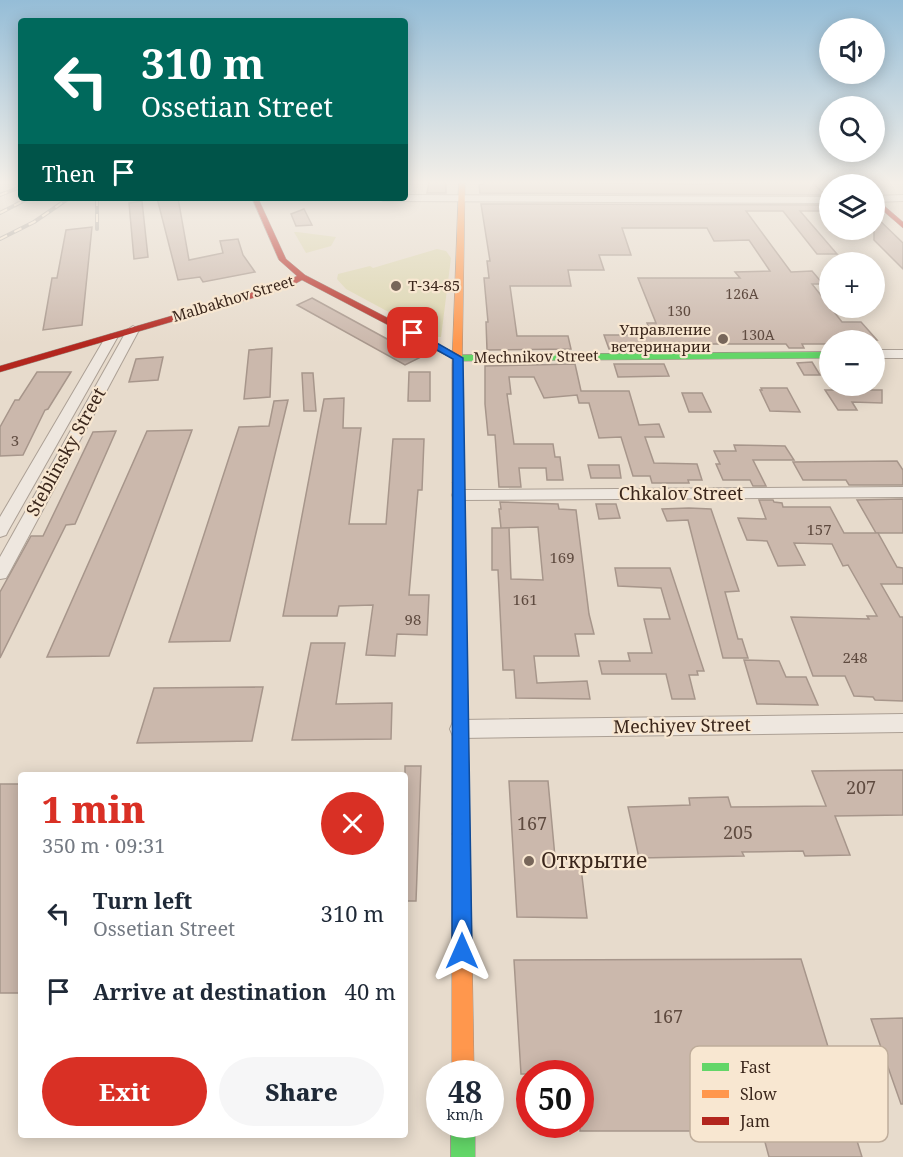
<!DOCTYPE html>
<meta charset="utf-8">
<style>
:root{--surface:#fff;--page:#f6f6f7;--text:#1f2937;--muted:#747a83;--accent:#d93025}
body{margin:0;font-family:"Noto Serif",serif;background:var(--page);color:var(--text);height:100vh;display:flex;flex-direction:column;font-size:22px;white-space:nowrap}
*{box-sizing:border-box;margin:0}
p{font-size:20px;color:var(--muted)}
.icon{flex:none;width:33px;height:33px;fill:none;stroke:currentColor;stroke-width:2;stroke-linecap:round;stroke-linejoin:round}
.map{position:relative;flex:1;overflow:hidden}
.panel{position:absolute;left:18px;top:772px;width:390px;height:366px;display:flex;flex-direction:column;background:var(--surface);border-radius:6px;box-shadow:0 3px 15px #0003}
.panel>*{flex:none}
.banner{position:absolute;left:18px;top:18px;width:390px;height:183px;border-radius:6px;box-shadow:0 3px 15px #0003;background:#00695c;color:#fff;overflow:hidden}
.fabs{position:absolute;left:819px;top:18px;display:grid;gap:12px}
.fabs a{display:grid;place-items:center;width:66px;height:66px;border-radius:50%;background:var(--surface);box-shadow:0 3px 15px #0003;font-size:30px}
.speed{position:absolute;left:426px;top:1060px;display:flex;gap:12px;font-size:30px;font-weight:700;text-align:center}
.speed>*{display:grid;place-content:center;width:78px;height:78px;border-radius:50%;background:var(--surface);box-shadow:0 3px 15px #0003;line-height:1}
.speed small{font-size:15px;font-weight:400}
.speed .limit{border:9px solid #d22;background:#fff;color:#111}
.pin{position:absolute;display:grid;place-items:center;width:51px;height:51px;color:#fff;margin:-26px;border-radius:12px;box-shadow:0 3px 9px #0006}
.me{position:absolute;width:66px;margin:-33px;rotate:0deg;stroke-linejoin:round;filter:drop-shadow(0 0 4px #0008)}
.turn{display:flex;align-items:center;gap:21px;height:126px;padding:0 24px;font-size:27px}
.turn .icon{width:78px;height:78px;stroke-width:2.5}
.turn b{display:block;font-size:42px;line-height:51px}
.then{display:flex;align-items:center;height:57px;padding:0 24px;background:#0003;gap:12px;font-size:22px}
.round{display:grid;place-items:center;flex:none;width:63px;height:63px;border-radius:32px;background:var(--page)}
.head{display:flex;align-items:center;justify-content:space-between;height:102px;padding:0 24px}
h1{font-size:36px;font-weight:800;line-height:45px;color:var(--accent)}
.cta{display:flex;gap:12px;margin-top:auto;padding:12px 24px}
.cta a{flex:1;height:69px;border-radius:36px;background:var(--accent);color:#fff;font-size:24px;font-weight:800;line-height:69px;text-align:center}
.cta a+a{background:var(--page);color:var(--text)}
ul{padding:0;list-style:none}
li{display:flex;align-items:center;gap:18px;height:78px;padding:0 24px}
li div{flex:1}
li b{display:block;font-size:22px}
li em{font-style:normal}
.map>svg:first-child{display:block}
</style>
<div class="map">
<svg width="903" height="1157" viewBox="0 0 903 1157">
<rect width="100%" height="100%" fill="#e7dbcc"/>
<g fill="#dbd4ad">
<polygon points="294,232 297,232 336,237 331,246 306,253"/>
<polygon points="437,249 446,251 451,258 441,337 435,337 346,289 337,279 338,274 370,266 373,268"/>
</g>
<g fill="#cbb8ac" stroke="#a7968b" stroke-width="1.5">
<polygon points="429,182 446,182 446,193 427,193"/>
<polygon points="483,182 700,184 812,182 825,195 480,193 479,185 483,184"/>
<polygon points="157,198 178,198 189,260 223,253 220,241 238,239 243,255 255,272 203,282 200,277 178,280"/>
<polygon points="142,201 148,257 134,259 129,203"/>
<polygon points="481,204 830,205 830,211 800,211 837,254 817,254 783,211 746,211 791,272 812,271 823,284 812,284 842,322 861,322 877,340 830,340 830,344 802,344 804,348 789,348 786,344 675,344 656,345 658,349 609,349 604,335 652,335 647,323 656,323 638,278 740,278 735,272 770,271 749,240 714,241 707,228 622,228 631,255 599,255 604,270 568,270 571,286 510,286 517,336 568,336 571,349 487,350 486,322 488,322 484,278 489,278 487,261 490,261"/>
<polygon points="304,209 312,225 296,226 291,214"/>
<polygon points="874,215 903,243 903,269 874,240"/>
<polygon points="92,227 82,325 43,330 52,278 57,278 66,230"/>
<polygon points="312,298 389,340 421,357 405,365 297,305"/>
<polygon points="272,348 270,397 244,399 249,350"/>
<polygon points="163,357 158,380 129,382 136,359"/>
<polygon points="812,362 820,375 804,375 797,363"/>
<polygon points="575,364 581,391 629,391 639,425 659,424 664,437 645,437 654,463 697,464 702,480 688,480 689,483 652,483 650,476 633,476 621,437 599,438 589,403 579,403 577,395 544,398 534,377 509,377 511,394 507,394 514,444 553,444 555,457 560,457 563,480 547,480 546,468 519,468 521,487 499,487 495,435 488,435 485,404 485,366"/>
<polygon points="614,364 664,364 669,376 618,377"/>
<polygon points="37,372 71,372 48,409 45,410 23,455 0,456 0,427 15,400 19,400"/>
<polygon points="409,372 430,372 430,401 408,401"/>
<polygon points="302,373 313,373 316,411 304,411"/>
<polygon points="761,388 787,388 800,412 770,411 760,390 762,390"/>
<polygon points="825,390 882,390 882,403 852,402 857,410 838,410"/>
<polygon points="682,393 702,393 711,412 689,412"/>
<polygon points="344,398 343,428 361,428 349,524 386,524 393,439 424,439 422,490 418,490 409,595 429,595 427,635 397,634 395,656 366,655 373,605 339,606 337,616 283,616 324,399"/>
<polygon points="288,400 230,641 169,642 239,427 269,426 274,401"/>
<polygon points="192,430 109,656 47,657 147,431"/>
<polygon points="116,431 75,524 66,525 0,658 0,592 31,536 43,536 93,432"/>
<polygon points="734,445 785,446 794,460 753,460 766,486 753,486 750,480 723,480 716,464 720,464 714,451 736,451"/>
<polygon points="897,461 903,470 903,485 849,485 846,480 803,480 793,462"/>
<polygon points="588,465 619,465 621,478 591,478"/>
<polygon points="903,499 903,533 876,533 857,500"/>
<polygon points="759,500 773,500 774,502 782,503 783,507 830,507 844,533 878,533 897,567 903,568 903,584 881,584 900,617 903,617 903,701 875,700 873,697 854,696 845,676 813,676 791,617 869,619 867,616 877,616 848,565 843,566 832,544 794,543 805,565 778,566 767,541 747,540 738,518 766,519"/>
<polygon points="500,502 558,504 559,509 576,510 589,614 594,634 575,634 579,656 534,656 537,683 587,681 590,699 516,698 514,670 503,670 498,570 492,570 492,528 509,528 511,579 543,580 538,527 501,528 499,509 501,509"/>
<polygon points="596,504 616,504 620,518 599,519"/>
<polygon points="689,508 711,509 739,591 725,592 738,639 742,639 748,658 723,658 688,520 667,521 662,509"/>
<polygon points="615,568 670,568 704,671 697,671 698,675 689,675 695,699 672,699 666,674 602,674 599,661 630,661 628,653 652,653 644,619 670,619 661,588 618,586"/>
<polygon points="311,643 345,643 336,704 392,703 391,739 292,740"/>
<polygon points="744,660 779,661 786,677 806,677 818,705 757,704"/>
<polygon points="263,687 252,741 137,743 154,688"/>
<polygon points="405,766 421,766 416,901 405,901"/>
<polygon points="903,770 903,815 835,816 850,855 805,856 803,851 742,852 744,856 639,858 628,807 690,805 689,798 728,797 731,807 826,806 812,771"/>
<polygon points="509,781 548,781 556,868 581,868 587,918 517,917"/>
<rect x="0" y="784" width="21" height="209"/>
<polygon points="801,959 862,1157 769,1157 762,1131 580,1131 580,1074 521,1074 514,960"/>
<polygon points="903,1018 903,1104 901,1104 871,1019"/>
</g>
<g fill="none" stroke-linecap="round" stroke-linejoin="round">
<defs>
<g id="street">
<polygon points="405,195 830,197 830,203 383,201 378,198 405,198"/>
<polygon points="903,195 903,201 874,202 874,196"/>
<polygon points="133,326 139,330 9,573 6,578 0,579 0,557 127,330"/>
<polygon points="111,334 117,338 8,531 6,535 0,537 0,517 105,338"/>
<rect x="874" y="350" width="29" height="8"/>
<polygon points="903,487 903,497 460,500 454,499 452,495 454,491 460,490"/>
<polygon points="903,714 903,732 461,738 453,736 450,729 453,722 461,720"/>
</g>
<g id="fast">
<polygon points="830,352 830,358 458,361 453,358 458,355"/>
<rect x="451" y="1125" width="24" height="32"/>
</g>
<g id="slow">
<polygon points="459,182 465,182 462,367 464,483 458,487 452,483 452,367"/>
<polygon points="853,182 860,182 862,184 855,184"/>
<polygon points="461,825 467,828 470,834 474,1074 452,1074 452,834 455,828"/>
</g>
<g id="jam">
<polygon points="874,197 903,222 903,228 874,203"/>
<polygon points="252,198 258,198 286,259 305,275 461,356 461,360 455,360 302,280 287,288 0,372 0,366 281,284 297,276 279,260"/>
<polygon points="458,479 464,483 470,834 467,840 461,843 455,840 452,834 452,483"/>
</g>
</defs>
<use href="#street" stroke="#aca095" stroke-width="2"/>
<use href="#fast" stroke="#9c9085" stroke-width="1"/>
<use href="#slow" stroke="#9c9085" stroke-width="1"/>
<use href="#jam" stroke="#9c9085" stroke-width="1"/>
<use href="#street" fill="#eee7df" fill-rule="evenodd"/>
<use href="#fast" fill="#63d668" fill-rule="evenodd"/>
<use href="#slow" fill="#ff974d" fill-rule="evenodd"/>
<use href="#jam" fill="#b3261e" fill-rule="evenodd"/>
<defs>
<g id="rail">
<polyline points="0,195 21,187"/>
<polyline points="97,198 97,229"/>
<polyline points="0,213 29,198"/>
<polyline points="0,239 34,222 69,198"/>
</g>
</defs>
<use href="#rail" stroke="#ada69f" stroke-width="4"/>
<use href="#rail" stroke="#f8e7d1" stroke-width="2" stroke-dasharray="8" stroke-linecap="butt"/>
</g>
<linearGradient id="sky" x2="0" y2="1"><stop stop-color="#95bdd7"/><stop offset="0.53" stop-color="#f4efe8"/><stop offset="1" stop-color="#f4efe8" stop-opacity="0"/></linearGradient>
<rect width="903" height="344" fill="url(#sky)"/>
<polygon fill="#1a73e8" stroke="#114b97" stroke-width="1.5" points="410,331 416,331 463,358 472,951 469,958 462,961 455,958 452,951 453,359 410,335"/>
<g fill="#77665a" stroke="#f8e7d1" stroke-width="2">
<circle cx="396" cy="286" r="6"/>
<circle cx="723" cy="339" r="6"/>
<circle cx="529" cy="861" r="6"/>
</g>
<g text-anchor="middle" stroke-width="4.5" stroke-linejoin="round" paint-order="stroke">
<g font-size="14" fill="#5f4b40">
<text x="742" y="299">126А</text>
<text x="679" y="316">130</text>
<text x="758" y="340">130А</text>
</g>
<g font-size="15" fill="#3b271c" stroke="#f8e7d1" text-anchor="start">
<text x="408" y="291">Т-34-85</text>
<text x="711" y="335" text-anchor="end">Управление<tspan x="711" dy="17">ветеринарии</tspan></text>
</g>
<g font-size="15" fill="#3b271c" stroke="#f8e7d1">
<text transform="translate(233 299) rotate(-17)" y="5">Malbakhov Street</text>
<text transform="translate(536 357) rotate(-1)" y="5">Mechnikov Street</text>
</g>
<g font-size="15" fill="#5f4b40">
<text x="15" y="446">3</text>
<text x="819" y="535">157</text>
<text x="562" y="563">169</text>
<text x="525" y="605">161</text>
<text x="413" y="625">98</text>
<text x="855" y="663">248</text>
</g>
<g font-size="18" fill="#3b271c" stroke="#f8e7d1">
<text transform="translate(66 452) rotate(-61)" y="6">Steblinsky Street</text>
<text x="681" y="500">Chkalov Street</text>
<text transform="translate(682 726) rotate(-1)" y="6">Mechiyev Street</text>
</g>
<g font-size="18" fill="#5f4b40">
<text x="861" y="794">207</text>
<text x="532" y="830">167</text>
<text x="738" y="839">205</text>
<text x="668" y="1023">167</text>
</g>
<g font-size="21" fill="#3b271c" stroke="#f8e7d1" text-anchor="start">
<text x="541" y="868">Открытие</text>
</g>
</g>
<rect x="690" y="1046" width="198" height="96" rx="9" fill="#f8e7d1" stroke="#bfad9b" stroke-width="1.5"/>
<rect x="702" y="1063" width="27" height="8" fill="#63d668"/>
<rect x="702" y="1090" width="27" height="8" fill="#ff974d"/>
<rect x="702" y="1117" width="27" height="8" fill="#b3261e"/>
<g font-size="16" fill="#3b271c">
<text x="740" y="1073">Fast</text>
<text x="740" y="1100">Slow</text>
<text x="740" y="1127">Jam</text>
</g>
</svg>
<div class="fabs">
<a><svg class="icon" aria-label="sound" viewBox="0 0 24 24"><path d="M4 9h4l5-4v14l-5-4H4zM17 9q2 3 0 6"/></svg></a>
<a><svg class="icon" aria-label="search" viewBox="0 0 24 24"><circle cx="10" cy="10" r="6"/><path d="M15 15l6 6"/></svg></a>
<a><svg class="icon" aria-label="layers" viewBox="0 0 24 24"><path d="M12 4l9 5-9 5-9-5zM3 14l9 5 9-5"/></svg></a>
<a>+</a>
<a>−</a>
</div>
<div class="speed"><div>48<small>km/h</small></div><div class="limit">50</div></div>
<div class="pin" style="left:413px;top:333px;background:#d93025"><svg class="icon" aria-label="arrive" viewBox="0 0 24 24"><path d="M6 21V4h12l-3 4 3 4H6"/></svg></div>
<svg class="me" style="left:462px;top:951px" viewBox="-20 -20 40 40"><path d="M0-17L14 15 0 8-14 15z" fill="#1a73e8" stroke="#fff" stroke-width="4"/></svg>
<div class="banner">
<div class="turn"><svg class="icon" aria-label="left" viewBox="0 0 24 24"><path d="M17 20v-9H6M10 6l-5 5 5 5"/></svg><div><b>310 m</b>Ossetian Street</div></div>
<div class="then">Then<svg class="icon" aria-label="arrive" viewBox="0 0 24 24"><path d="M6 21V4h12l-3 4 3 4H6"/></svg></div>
</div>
<section class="panel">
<div class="head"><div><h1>1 min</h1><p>350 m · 09:31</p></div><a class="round" style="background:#d93025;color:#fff"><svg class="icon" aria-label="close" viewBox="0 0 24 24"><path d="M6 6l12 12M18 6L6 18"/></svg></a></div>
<ul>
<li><svg class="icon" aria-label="left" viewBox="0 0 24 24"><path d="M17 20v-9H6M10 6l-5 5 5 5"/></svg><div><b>Turn left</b><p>Ossetian Street</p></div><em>310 m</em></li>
<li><svg class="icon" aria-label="arrive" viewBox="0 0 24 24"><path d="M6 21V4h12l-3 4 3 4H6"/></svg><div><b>Arrive at destination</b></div><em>40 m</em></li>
</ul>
<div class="cta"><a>Exit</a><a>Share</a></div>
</section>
</div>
